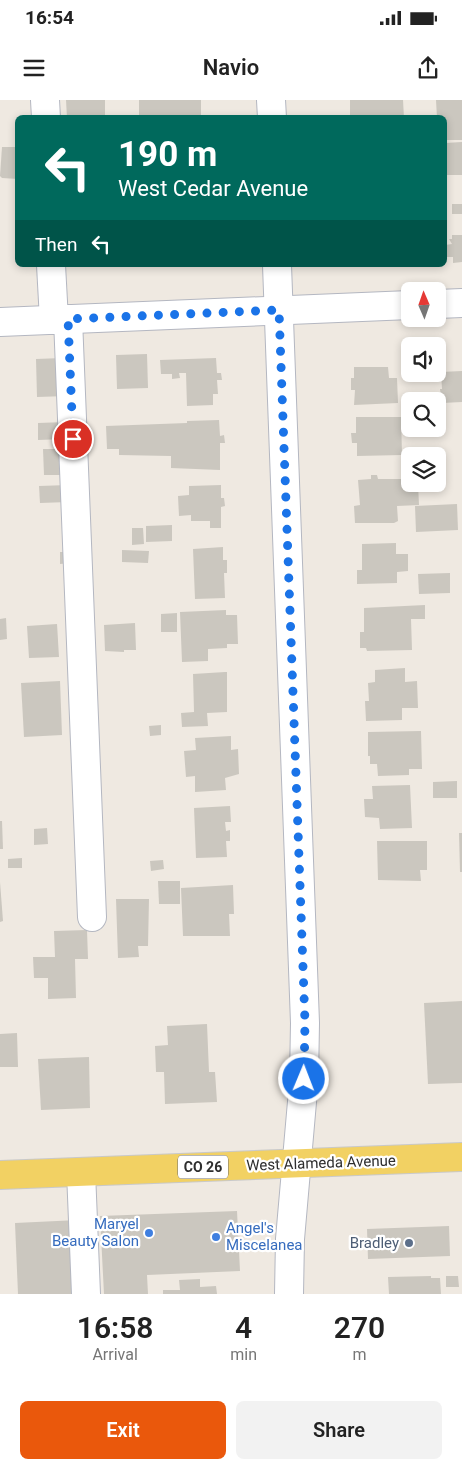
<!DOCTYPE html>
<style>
:root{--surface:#fff;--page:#f2f2f2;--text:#222;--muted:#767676;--accent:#ea580c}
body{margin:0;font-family:Roboto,sans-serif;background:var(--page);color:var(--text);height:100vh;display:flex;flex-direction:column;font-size:19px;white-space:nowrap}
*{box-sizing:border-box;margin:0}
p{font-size:16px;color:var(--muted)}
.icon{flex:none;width:28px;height:28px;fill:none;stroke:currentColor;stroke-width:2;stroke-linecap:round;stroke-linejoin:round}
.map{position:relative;height:1194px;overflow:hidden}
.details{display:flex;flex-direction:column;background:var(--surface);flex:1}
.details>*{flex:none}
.banner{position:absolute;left:15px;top:15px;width:432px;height:152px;border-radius:8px;box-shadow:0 2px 8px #0003;background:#00695c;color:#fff;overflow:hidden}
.needle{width:32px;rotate:358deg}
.tools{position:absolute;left:401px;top:182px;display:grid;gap:10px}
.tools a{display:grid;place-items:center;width:45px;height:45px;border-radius:8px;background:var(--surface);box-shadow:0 2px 8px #0003;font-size:25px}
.pin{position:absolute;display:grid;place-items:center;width:42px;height:42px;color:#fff;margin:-21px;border:2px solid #fff;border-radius:50%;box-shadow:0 1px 5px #0007}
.me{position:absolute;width:55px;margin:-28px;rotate:1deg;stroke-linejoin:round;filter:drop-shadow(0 0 4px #0008)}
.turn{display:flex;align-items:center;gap:18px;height:105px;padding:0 20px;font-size:22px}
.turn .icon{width:65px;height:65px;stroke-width:2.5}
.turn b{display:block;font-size:35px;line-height:42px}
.then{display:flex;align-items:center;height:48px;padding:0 20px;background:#0003;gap:10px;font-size:19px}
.eta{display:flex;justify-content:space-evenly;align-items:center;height:85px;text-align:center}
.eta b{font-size:30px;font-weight:600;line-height:35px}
.action{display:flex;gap:10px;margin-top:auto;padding:10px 20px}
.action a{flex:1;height:58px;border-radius:8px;background:var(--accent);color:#fff;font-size:20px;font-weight:600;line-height:58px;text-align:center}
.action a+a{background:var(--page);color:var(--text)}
.status{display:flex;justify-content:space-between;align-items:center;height:35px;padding:0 25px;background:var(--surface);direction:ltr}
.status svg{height:14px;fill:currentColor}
header{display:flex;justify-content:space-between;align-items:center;height:65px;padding:0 20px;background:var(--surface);font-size:22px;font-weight:600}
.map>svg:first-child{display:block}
</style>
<div class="status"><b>16:54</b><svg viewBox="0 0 49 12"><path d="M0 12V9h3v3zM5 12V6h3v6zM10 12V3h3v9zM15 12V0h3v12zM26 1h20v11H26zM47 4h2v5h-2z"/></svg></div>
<header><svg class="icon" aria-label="menu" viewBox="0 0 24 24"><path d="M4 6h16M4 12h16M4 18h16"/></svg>Navio<svg class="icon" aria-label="share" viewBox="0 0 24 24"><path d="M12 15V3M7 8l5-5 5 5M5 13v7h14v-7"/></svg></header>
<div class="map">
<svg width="462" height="1194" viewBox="0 0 462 1194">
<rect width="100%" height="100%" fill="#efe9e1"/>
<g fill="#cbc7bf">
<polygon points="66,0 105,0 105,18 67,18"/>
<rect x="139" y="0" width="62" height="18"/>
<polygon points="350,0 403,0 404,18 350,18"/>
<polygon points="436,0 462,0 462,40 445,40 445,18 437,18"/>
<polygon points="462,42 462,75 445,75 445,43"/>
<polygon points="2,47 18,47 18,79 2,78 0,76"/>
<rect x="452" y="104" width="10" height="10"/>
<polygon points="452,135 462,135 462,162 453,163 453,157 446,157 445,145 452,144 449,139 452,139"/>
<polygon points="147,254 148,288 117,289 116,255"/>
<polygon points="62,258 67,296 37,297 36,259"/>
<polygon points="216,258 217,273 221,273 222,280 217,280 218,294 213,294 213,305 187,306 186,273 179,273 180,278 172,279 172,274 161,274 160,260"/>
<polygon points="354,267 388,267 389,278 397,278 398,303 354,305 355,290 351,290 351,278 354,278"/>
<polygon points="462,271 462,302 442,303 440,289 442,289 441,272"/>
<polygon points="356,317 401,317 402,355 357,356 357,343 352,343 351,333 356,333"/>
<polygon points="219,320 220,336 224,335 225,343 220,343 220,370 171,368 171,356 119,355 119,349 107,349 106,326 187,323 187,321"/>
<polygon points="65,322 65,339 38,340 38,323"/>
<polygon points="43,349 65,349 66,375 44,375"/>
<polygon points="442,350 443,366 438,366 438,356 411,356 411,351"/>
<polygon points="371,375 377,375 378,379 410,379 410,384 418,384 419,405 397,406 398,421 394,423 355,423 354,406 360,405 358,380 371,379"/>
<polygon points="68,385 68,402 40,403 39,386"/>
<polygon points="221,385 221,398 224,398 225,406 221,407 221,428 210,428 210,421 191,421 191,415 179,416 178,396 189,395 189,386"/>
<polygon points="457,404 458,430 416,432 415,406"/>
<polygon points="172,425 172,441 146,442 146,426"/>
<polygon points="132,428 143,428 144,444 132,445"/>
<polygon points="396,443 396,454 408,454 408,471 397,472 397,483 357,484 357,470 362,470 362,444"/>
<polygon points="223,447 223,460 227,460 227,473 224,473 225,498 195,499 193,449"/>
<polygon points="122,450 149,451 148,463 122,462"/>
<polygon points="60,452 70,452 70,463 60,464"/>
<polygon points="450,473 450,493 419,494 418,474"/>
<polygon points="425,505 425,519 411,519 412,550 367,551 366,548 360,548 360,532 364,532 364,508"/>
<polygon points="226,510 226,515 237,515 238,544 227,544 227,548 208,549 208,561 182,562 180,512"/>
<polygon points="177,513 177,532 161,532 161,514"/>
<polygon points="6,518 7,539 0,540 0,519"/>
<polygon points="135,523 136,550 124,550 124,552 105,551 104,525"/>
<polygon points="57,524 59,557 29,558 27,526"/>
<polygon points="405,568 405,582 417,581 418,608 402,608 402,620 366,621 365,601 369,601 368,583 375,582 375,570"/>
<polygon points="225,572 227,572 227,612 207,613 208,626 182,627 181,613 194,612 193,574"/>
<polygon points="60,581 62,635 24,637 21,583"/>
<polygon points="161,625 161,635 150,636 149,626"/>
<polygon points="421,631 422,669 409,669 409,675 378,676 377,664 370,664 370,656 368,656 368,632"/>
<polygon points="231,636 231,650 238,649 239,674 225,678 226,690 195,692 195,676 186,677 184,651 196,650 195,638"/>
<polygon points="457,681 457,698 433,698 433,682"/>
<polygon points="410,685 412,728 380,729 379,718 365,717 364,699 373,699 372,686"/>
<polygon points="230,706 231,722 225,722 226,731 230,730 230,741 226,741 227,757 196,758 194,708"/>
<polygon points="0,721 2,721 3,749 0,749"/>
<polygon points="47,728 48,744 34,745 34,729"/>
<polygon points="459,733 462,733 462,772 460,772"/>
<polygon points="377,741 427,741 427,770 420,770 421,781 378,780"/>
<polygon points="22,758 22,768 8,768 8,759"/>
<polygon points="163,760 164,769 151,771 150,761"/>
<polygon points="158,781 180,781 180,804 159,804"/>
<polygon points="0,782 3,821 0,822"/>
<polygon points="233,785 234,814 229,814 230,836 183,836 181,788"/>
<polygon points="116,799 149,799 148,846 138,846 139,857 118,858"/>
<polygon points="87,830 88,859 75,859 76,898 48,899 48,878 34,878 33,857 55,857 54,831"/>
<polygon points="462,901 462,983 428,984 424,903"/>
<polygon points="207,924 209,972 215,972 217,1002 165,1004 164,972 156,972 155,946 168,945 167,926"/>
<polygon points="17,933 18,967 0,967 0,934"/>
<polygon points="89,957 90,1008 41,1010 38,959"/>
<polygon points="237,1111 240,1171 147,1175 148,1194 104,1194 100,1116"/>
<polygon points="78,1120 81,1194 18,1194 15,1123"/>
<polygon points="449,1126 450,1156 368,1159 367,1129"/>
<polygon points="431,1176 431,1178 440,1178 441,1194 389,1194 388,1177"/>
<polygon points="446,1176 458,1176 459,1187 446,1187"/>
<polygon points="200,1179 200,1187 216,1186 217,1194 163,1194 163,1190 180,1190 179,1180"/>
</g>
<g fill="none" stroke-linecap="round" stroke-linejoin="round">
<defs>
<g id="minor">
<polyline points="45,0 46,18"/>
<polyline points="271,0 272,18"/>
<polyline points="51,165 54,220"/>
<polyline points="277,165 305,923 304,979 290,1139 289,1194"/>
<polyline points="438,204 462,203"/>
<polyline points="68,219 92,817"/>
<polyline points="0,222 410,205"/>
<polyline points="81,1072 86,1194"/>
</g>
<polyline id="major" points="0,1075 462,1057"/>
</defs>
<use href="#minor" stroke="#b4b7c1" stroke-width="30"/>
<use href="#major" stroke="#c9c9c9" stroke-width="30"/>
<use href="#minor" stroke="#fff" stroke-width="28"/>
<use href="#major" stroke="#f2d163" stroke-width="28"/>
</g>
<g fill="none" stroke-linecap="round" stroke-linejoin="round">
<polyline stroke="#1a73e8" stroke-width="9" stroke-dasharray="0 16.2" points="73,339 68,219 279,210 305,922 304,979"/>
</g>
<g fill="#3f7fe0" stroke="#fff" stroke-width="2">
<circle cx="149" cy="1133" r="5"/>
<circle cx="216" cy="1137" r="5"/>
</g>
<circle fill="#5c6f8a" stroke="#fff" stroke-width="2" cx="409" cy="1143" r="5"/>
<g text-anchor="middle" stroke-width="4.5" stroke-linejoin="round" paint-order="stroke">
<rect fill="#fff" stroke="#6d6d6d" stroke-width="1" x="178" y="1055.5" width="50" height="23" rx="4"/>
<g font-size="14" font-weight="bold" fill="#2e2e2e">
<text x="203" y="1072">CO 26</text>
</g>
<g font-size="15" fill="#2e2e2e" stroke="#fff">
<text transform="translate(321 1063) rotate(-2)" y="5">West Alameda Avenue</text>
</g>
<g font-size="15" fill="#366cbe" stroke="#fff" text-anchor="end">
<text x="139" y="1129">Maryel<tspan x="139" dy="17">Beauty Salon</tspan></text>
<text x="226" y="1133" text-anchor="start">Angel's<tspan x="226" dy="17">Miscelanea</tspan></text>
</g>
<g font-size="15" fill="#4e5e75" stroke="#fff" text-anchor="end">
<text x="399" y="1148">Bradley</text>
</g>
</g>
</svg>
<div class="tools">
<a><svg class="needle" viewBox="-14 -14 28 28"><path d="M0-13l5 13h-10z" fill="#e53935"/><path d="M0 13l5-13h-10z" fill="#767676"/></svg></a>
<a><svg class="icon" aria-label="sound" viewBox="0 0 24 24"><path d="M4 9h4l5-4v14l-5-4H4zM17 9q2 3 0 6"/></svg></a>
<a><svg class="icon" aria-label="search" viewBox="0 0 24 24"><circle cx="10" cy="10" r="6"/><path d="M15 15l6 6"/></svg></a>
<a><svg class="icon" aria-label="layers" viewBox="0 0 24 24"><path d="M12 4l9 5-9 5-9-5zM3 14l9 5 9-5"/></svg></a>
</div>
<div class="pin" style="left:73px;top:339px;background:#d93025"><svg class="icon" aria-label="arrive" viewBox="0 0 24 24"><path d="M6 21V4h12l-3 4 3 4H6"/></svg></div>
<svg class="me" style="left:304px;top:979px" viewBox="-20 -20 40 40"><circle r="17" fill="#1a73e8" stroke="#fff" stroke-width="3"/><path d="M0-11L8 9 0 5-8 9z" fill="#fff"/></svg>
<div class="banner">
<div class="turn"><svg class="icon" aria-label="left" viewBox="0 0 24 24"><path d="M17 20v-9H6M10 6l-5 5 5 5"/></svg><div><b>190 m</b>West Cedar Avenue</div></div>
<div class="then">Then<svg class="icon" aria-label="left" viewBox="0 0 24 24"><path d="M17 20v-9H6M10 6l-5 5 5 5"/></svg></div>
</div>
</div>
<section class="details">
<div class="eta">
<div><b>16:58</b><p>Arrival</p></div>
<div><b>4</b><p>min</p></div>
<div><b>270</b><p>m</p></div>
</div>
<div class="action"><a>Exit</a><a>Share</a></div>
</section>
